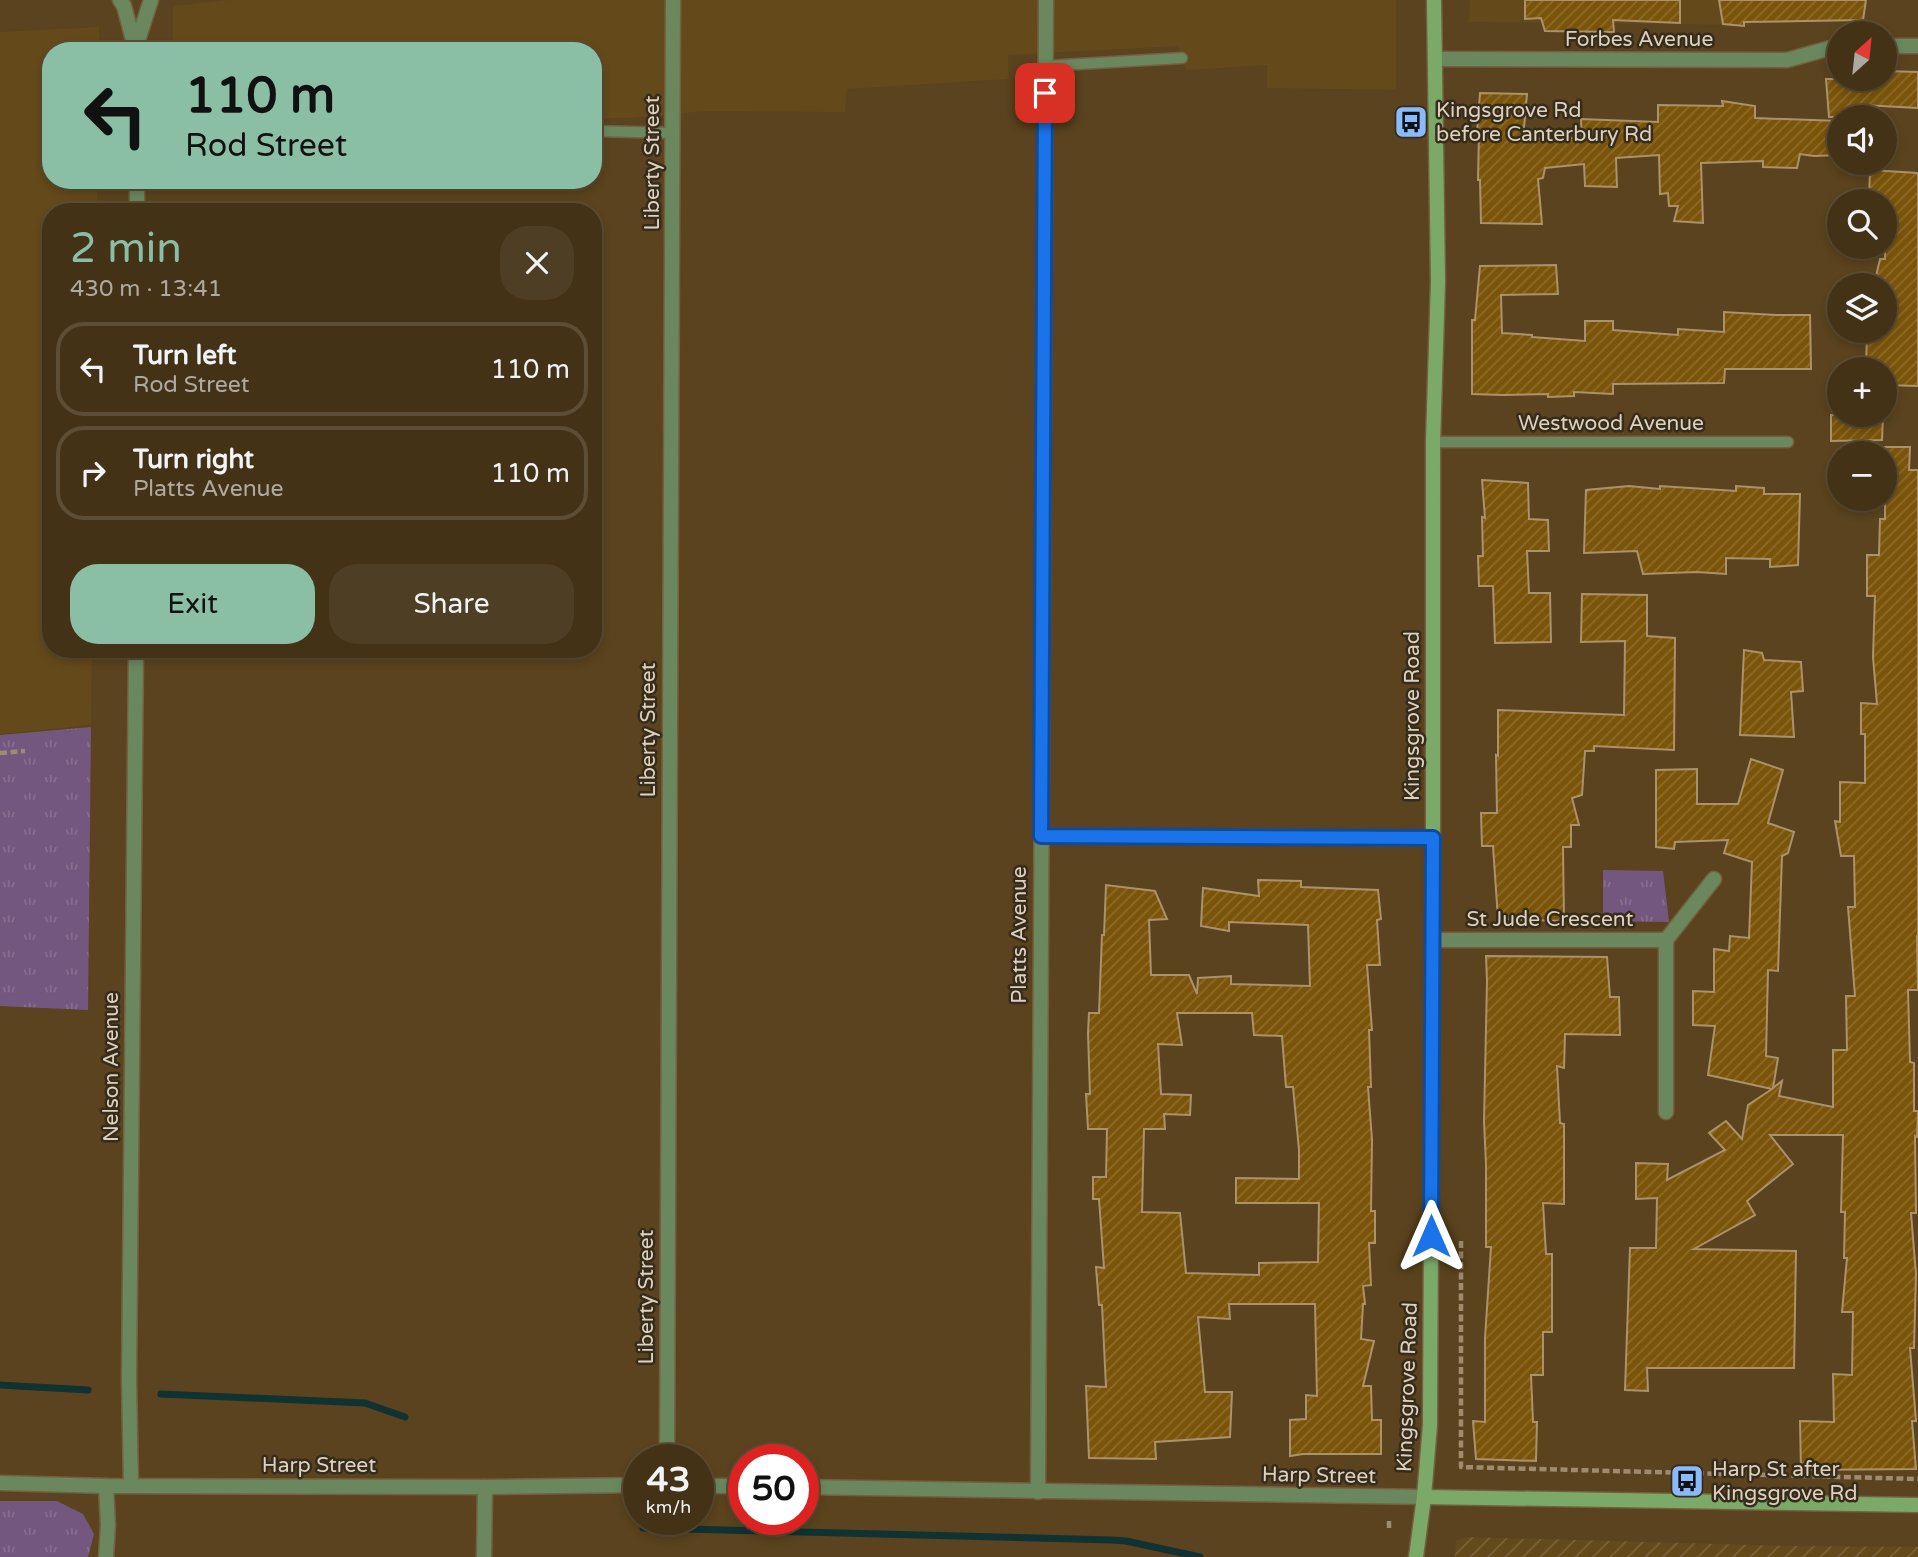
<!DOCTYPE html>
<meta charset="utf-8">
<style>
:root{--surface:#443216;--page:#4e3e23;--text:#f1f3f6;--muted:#afaaa1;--line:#5c4d35;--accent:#8abfa5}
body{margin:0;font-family:"Varela Round",sans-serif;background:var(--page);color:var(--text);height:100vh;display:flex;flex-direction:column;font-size:26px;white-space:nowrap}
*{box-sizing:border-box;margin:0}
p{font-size:23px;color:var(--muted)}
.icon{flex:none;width:38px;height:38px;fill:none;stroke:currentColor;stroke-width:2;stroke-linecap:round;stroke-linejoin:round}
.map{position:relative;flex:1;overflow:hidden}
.sheet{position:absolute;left:42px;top:203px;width:560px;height:455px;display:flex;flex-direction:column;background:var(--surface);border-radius:28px;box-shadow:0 4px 10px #0003,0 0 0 2px var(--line)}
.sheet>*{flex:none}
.hud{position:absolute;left:42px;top:42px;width:560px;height:147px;border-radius:28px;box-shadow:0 4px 10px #0003,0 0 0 2px var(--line);background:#8abfa5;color:#111;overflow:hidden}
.needle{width:46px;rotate:27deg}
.buttons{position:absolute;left:1827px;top:21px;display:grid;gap:14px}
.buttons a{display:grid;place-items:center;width:70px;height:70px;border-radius:50%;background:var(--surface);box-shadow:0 4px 10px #0003,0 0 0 2px var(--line);font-size:35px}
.speed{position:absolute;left:623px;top:1444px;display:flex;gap:14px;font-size:35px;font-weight:700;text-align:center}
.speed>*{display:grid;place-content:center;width:91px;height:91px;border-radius:50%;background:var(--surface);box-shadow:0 4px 10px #0003,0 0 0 2px var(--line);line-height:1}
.speed small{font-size:18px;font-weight:400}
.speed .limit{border:10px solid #d22;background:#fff;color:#111}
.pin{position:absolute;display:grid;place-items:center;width:60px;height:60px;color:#fff;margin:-30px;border-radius:14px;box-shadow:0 4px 10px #0006}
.me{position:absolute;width:77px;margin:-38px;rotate:0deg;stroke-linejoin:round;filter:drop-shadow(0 0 5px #0008)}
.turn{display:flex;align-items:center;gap:24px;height:147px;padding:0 28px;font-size:32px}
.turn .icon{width:91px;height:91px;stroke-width:2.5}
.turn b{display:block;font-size:49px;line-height:60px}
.round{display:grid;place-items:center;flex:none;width:74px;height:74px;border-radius:28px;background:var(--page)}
.headline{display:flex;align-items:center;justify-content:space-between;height:119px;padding:0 28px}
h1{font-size:42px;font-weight:600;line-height:52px;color:var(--accent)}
.primary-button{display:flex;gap:14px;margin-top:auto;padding:14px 28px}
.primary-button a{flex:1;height:80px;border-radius:28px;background:var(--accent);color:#111;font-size:28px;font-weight:600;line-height:80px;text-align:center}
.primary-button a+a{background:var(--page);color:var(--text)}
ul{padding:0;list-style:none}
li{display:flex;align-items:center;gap:21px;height:94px;margin:0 14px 10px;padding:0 14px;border:4px solid var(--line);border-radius:28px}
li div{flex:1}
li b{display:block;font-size:26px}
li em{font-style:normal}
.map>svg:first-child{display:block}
</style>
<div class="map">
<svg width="1918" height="1557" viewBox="0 0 1918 1557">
<defs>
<pattern id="industrial-furrows" width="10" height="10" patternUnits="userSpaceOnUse" patternTransform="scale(1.75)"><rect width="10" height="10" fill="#64491b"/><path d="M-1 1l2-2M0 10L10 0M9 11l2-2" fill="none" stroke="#7a623a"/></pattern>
<pattern id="park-tufts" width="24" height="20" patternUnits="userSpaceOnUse" patternTransform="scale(1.75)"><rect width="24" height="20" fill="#74577f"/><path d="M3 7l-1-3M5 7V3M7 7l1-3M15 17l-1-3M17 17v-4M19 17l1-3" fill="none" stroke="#876e8f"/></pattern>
<pattern id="building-hatch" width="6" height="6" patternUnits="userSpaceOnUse" patternTransform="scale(1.75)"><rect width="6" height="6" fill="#7a5409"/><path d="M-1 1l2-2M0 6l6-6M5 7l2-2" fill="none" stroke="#8c6c2b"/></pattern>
</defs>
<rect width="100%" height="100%" fill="#5a431e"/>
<g fill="#64491b">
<polygon points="229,0 1396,0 1396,90 1267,88 1267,65 1186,70 1178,46 1008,55 1008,79 847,89 845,112 707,111 632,118 593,118 593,51 173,51 173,6"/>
<polygon points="1470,0 1751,0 1751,25 1469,22"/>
<polygon points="99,27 99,51 51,51 51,180 98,180 97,212 51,212 51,649 92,649 91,725 0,734 0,32"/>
</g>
<polygon fill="url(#industrial-furrows)" points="1466,1537 1789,1546 1918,1547 1918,1557 1455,1557 1456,1541"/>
<g fill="url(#park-tufts)">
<polygon points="91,727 88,1010 0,1006 0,735"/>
<polygon points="1603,870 1663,871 1669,922 1603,921"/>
<polygon points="0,1501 57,1501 83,1514 94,1534 88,1557 0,1557"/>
</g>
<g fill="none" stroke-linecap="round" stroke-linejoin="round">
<g stroke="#113232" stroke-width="7">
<polyline points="0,1385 88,1390"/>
<polyline points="161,1394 365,1403 405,1417"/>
<polyline points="643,1528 1112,1540 1126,1541 1200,1557"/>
</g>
</g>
<g fill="url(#building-hatch)" stroke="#ac926b" stroke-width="2" fill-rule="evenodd">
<polygon points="1525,0 1680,0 1680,23 1613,20 1614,32 1545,31 1541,18 1525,19"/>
<polygon points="1719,0 1866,0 1863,20 1744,22 1744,26 1723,24"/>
<polygon points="1885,71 1918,72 1918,108 1863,105 1862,117 1829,117 1826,79 1885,79"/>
<polygon points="1480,93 1527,94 1523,139 1582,138 1581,119 1658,122 1658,105 1723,106 1722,101 1755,106 1755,118 1839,121 1839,155 1814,156 1800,154 1797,168 1763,167 1763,161 1701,163 1703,223 1674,221 1678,206 1669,206 1668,193 1660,194 1659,155 1616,158 1617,187 1585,186 1584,164 1545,168 1543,178 1538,179 1542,224 1481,223 1480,180 1478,180 1479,132 1477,132"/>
<polygon points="1870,170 1918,173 1918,386 1885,385 1885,369 1866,369 1867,331 1885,331 1885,285 1874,285 1880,259 1885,259 1885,201 1869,201"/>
<polygon points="1556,265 1558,294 1501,295 1502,333 1532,335 1532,337 1585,341 1585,321 1613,321 1613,330 1678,335 1678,329 1724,332 1724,312 1776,315 1810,315 1811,369 1725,369 1724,383 1613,384 1613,394 1574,392 1574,396 1548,397 1548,394 1503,395 1472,394 1472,320 1475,320 1480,266"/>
<polygon points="1831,415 1883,415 1882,440 1831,441"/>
<polygon points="1885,447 1910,447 1909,470 1918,470 1918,936 1917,936 1918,990 1908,990 1910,1062 1914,1063 1914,1111 1918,1111 1917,1137 1915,1136 1916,1213 1911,1213 1916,1274 1914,1348 1910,1348 1916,1421 1912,1421 1916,1469 1801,1470 1800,1421 1834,1422 1833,1374 1852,1375 1853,1312 1842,1312 1847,1258 1844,1258 1845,1212 1841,1212 1843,1135 1770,1135 1793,1164 1747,1201 1755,1215 1694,1249 1796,1251 1794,1368 1647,1368 1648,1391 1625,1390 1630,1248 1656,1248 1657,1198 1636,1199 1636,1163 1668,1164 1667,1180 1725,1150 1709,1133 1726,1121 1742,1139 1748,1105 1772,1089 1708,1075 1715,1026 1693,1025 1693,991 1714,992 1714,949 1729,951 1730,936 1749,938 1752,862 1724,853 1728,840 1675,842 1674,849 1656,847 1656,770 1697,769 1697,804 1738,804 1751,759 1783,770 1768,823 1794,832 1788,853 1782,856 1778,971 1768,970 1766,1056 1778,1058 1773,1088 1782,1081 1779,1096 1833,1107 1833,1050 1847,1050 1846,996 1855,996 1848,907 1855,907 1854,856 1841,856 1835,821 1840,822 1840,782 1865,783 1865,734 1861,734 1861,703 1877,704 1873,657 1875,596 1867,596 1867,555 1879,555 1880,519 1885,519"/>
<polygon points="1482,480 1528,483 1529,519 1548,520 1549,551 1527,551 1529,593 1550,593 1551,642 1495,643 1493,586 1479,586 1478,556 1483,556 1482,517 1485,518"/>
<polygon points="1629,486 1660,489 1660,486 1736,491 1736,486 1764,488 1764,494 1800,494 1798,565 1770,567 1770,559 1726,558 1726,574 1697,572 1643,574 1637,551 1584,553 1586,490"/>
<polygon points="1582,594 1647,595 1647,636 1675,638 1674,750 1594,746 1594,751 1585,751 1582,795 1572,798 1579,825 1571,825 1571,847 1563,847 1564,921 1498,919 1493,846 1482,846 1481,813 1497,813 1496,755 1498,756 1498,710 1624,715 1625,641 1581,642"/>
<polygon points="1744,650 1762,653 1764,660 1801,662 1803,691 1791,692 1794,737 1740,735"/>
<path d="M1258,880l43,1v6l77,3 3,29 -4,1 3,45h-13l5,65h-3l2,57h-3l4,53 -1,71h4v32h-6l2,42 -8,1 2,18h-2l-2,35 13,2 -11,45h8l1,34h9v34h-78l-13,2v-36l16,-1v-24l11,1 -2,-92h-86l1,15 -32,-2 7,75h27l-2,45 -75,5 1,17 -67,-1 -3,-72 20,1 -4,-82h-3l-3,-38 8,1 -5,-69h-6v-22h13l1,-48h-19l-2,-35h4l-2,-61 1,-20h10l3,-78h2l2,-50 49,6 12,28 -18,1 2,55h38l8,19 1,-16 33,-2v8l79,2 -2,-61 -79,-3v9l-28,-5 2,-38 56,8zM1177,1013h75l2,22 28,1 4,51h7l6,63v29l-63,-1v25h83l-1,59 -59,1v12l-73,-2 -6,-60 -38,-1 2,-83h21l-1,-15 26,1 1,-20 -30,-1 -3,-50 24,1z"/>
<polygon points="1486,956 1607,957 1610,997 1619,997 1620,1035 1565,1034 1564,1068 1557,1066 1560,1123 1564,1124 1564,1204 1543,1203 1546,1254 1552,1254 1552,1332 1543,1332 1543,1375 1531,1375 1533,1422 1537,1422 1536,1461 1476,1459 1473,1421 1485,1422 1485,1338 1491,1247 1486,1247 1486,1164 1484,1122 1487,981"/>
</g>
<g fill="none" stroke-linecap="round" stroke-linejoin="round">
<defs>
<g id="lane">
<polyline points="1045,66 1182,58"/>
<polyline points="593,131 673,133"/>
<polyline points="1433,442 1788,442"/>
</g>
<g id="street">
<polyline points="120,0 124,6 136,51"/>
<polyline points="136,46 151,0"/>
<polyline points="1885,46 1918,46"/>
<polyline points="1436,59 1787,60 1834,47 1839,47"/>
<polyline points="137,180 137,212"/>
<polyline points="1041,836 1433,838"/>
<polyline points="1433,940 1666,940 1714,879"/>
<polyline points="1666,1112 1666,940"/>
<polyline points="667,1460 673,0"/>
<polyline points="0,1483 106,1486 485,1487 639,1485"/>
<polyline points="131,1485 129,1380 136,649"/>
<polyline points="698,1486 744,1486"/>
<polyline points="803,1487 1424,1497"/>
<polyline points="1038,1492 1046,0"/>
<polyline points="106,1557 108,1525 106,1486"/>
<polyline points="484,1557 485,1487"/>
</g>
<g id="secondary">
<polyline points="1424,1497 1918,1505"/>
<polyline points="1416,1557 1424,1497 1430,1425 1433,838 1433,442 1438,282 1434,0"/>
</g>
</defs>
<use href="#lane" stroke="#745f3e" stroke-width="13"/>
<use href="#street" stroke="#745f3e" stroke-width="17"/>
<use href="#secondary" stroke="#745f3e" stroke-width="17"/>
<g stroke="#9e8b70" stroke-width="4.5" stroke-dasharray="7 3.5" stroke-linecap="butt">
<polyline points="0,753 25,751"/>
<polyline points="1461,1241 1461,1467 1918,1479"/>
<polyline points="1389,1528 1389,1519"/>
</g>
<use href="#lane" stroke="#6a875e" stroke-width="10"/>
<use href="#street" stroke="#6a875e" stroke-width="14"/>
<use href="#secondary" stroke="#7baa68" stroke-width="14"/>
</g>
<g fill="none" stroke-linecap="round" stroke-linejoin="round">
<defs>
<polyline id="route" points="1045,93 1041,836 1433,838 1431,1236"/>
</defs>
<use href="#route" stroke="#114b97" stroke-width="18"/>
<use href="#route" stroke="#1a73e8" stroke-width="12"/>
</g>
<defs>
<symbol id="bus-square" viewBox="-11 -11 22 22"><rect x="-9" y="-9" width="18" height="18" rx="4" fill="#8abafc" stroke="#362c1c"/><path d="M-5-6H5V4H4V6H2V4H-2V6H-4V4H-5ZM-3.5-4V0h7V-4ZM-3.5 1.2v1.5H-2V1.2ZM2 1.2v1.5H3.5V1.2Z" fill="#111"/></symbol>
</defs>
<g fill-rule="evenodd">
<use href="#bus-square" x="1392" y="103" width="38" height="38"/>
<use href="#bus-square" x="1668" y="1462" width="38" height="38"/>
</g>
<g text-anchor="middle" stroke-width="5" stroke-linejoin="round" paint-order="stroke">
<g font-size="21" fill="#ded0bd" stroke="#362c1c">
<text x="1639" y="46">Forbes Avenue</text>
<text transform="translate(652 163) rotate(-90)" y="7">Liberty Street</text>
<text x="1611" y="430">Westwood Avenue</text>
<text transform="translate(1412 716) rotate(-90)" y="7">Kingsgrove Road</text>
<text transform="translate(648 730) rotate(-90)" y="7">Liberty Street</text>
<text x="1550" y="926">St Jude Crescent</text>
<text transform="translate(1019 935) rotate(-90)" y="7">Platts Avenue</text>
<text transform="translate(111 1067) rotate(-90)" y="7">Nelson Avenue</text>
<text transform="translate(646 1297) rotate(-90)" y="7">Liberty Street</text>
<text transform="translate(1407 1387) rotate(-88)" y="7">Kingsgrove Road</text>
<text x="319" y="1472">Harp Street</text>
<text transform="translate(1319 1475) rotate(1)" y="7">Harp Street</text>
</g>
<g font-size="21" fill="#ded0bd" stroke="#362c1c" text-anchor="start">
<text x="1436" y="117">Kingsgrove Rd<tspan x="1436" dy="24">before Canterbury Rd</tspan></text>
<text x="1712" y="1476">Harp St after<tspan x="1712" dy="24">Kingsgrove Rd</tspan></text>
</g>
</g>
</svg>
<div class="buttons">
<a><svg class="needle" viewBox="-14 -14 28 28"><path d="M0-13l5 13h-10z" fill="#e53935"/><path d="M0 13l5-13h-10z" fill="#afaaa1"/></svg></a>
<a><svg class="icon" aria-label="sound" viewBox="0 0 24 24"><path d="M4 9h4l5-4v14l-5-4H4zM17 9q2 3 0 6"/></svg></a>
<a><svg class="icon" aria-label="search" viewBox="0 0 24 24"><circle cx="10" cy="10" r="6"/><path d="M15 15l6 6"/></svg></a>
<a><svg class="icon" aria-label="layers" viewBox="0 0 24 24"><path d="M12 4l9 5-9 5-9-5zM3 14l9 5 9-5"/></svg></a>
<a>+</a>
<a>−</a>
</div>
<div class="speed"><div>43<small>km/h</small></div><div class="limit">50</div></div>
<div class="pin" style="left:1045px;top:93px;background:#d93025"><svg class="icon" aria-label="arrive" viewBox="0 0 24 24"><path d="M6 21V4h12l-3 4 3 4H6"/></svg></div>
<svg class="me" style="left:1431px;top:1236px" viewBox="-20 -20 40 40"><path d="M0-17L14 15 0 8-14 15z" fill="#1a73e8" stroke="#fff" stroke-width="4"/></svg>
<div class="hud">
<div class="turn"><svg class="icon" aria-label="left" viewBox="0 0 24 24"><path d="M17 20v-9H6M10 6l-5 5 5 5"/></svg><div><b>110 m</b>Rod Street</div></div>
</div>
<section class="sheet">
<div class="headline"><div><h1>2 min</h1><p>430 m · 13:41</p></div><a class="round"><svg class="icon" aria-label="close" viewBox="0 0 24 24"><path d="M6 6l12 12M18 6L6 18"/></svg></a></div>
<ul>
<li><svg class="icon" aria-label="left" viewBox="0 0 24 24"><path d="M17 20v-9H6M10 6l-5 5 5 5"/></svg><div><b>Turn left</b><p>Rod Street</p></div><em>110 m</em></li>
<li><svg class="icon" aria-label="right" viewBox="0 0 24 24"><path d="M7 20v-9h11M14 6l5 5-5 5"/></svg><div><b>Turn right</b><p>Platts Avenue</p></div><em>110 m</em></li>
</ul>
<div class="primary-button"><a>Exit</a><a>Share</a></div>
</section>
</div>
